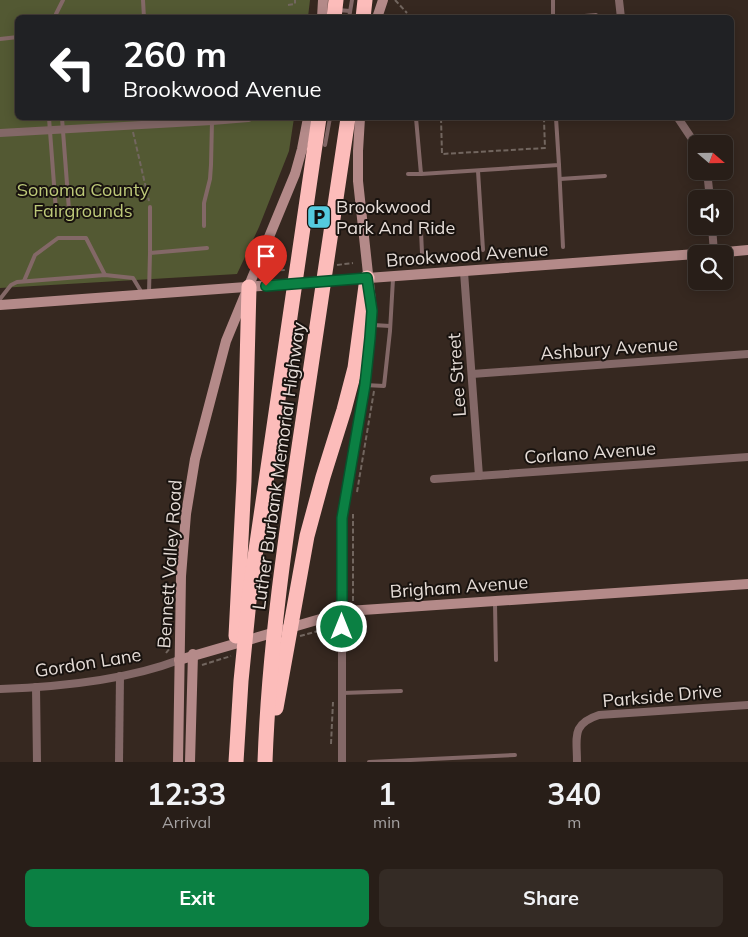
<!DOCTYPE html>
<style>
:root{--surface:#281e18;--page:#342b25;--text:#f1f3f6;--muted:#a5a2a2;--line:#443c37;--accent:#0b8043}
body{margin:0;font-family:Mulish,sans-serif;background:var(--page);color:var(--text);height:100vh;display:flex;flex-direction:column;font-size:19px;white-space:nowrap}
*{box-sizing:border-box;margin:0}
p{font-size:16px;color:var(--muted)}
.icon{flex:none;width:28px;height:28px;fill:none;stroke:currentColor;stroke-width:2;stroke-linecap:round;stroke-linejoin:round}
.map{position:relative;height:762px;overflow:hidden}
.side{display:flex;flex-direction:column;background:var(--surface);flex:1}
.side>*{flex:none}
.hud{position:absolute;left:15px;top:15px;width:719px;height:105px;border-radius:8px;box-shadow:0 2px 12px #0003,0 0 0 1px var(--line);background:#202124;color:#fff;overflow:hidden}
.needle{width:32px;rotate:110deg}
.buttons{position:absolute;left:688px;top:135px;display:grid;gap:10px}
.buttons a{display:grid;place-items:center;width:45px;height:45px;border-radius:8px;background:var(--surface);box-shadow:0 2px 12px #0003,0 0 0 1px var(--line);font-size:25px}
.pin{position:absolute;display:grid;place-items:center;width:42px;height:42px;color:#fff;margin:-51px -21px;border-radius:50% 50% 50% 0;rotate:-45deg;box-shadow:0 0 5px #0007}
.pin .icon{rotate:45deg}
.me{position:absolute;width:55px;margin:-28px;rotate:0deg;stroke-linejoin:round;filter:drop-shadow(0 0 4px #0008)}
.turn{display:flex;align-items:center;gap:18px;height:105px;padding:0 25px;font-size:22px}
.turn .icon{width:65px;height:65px;stroke-width:2.5}
.turn b{display:block;font-size:35px;line-height:42px}
.eta{display:flex;justify-content:space-evenly;align-items:center;height:85px;text-align:center}
.eta b{font-size:30px;font-weight:700;line-height:35px}
.button{display:flex;gap:10px;margin-top:auto;padding:10px 25px}
.button a{flex:1;height:58px;border-radius:8px;background:var(--accent);color:#fff;font-size:20px;font-weight:700;line-height:58px;text-align:center}
.button a+a{background:var(--page);color:var(--text)}
.map>svg:first-child{display:block}
</style>
<div class="map">
<svg width="748" height="762" viewBox="0 0 748 762">
<rect width="100%" height="100%" fill="#362820"/>
<polygon fill="#535933" points="0,0 310,0 308,17 18,18 18,118 294,118 289,151 259,227 237,274 0,288"/>
<g fill="none" stroke-linecap="round" stroke-linejoin="round">
<g stroke="#72665f" stroke-width="2" stroke-dasharray="5 2.5" stroke-linecap="butt">
<polyline points="395,0 407,13"/>
<polyline points="288,5 295,4 295,0"/>
<polyline points="441,118 442,154 545,148 544,120 536,120"/>
<polyline points="133,132 149,201"/>
<polyline points="337,265 353,263"/>
<polyline points="266,268 269,271 285,270"/>
<polyline points="357,492 374,391"/>
<polyline points="353,601 353,514"/>
<polyline points="300,636 322,630 331,635 333,639"/>
<polyline points="166,653 170,648"/>
<polyline points="202,665 231,656"/>
<polyline points="331,744 333,702"/>
</g>
<g stroke="#836867" stroke-width="4">
<polyline points="143,0 144,18"/>
<polyline points="553,0 553,18"/>
<polyline points="338,10 350,11"/>
<polyline points="57,18 56,14 63,0"/>
<polyline points="349,18 352,0"/>
<polyline points="561,18 596,15"/>
<polyline points="0,39 18,37"/>
<polyline points="49,118 56,211 69,210 62,118"/>
<polyline points="416,118 421,174 559,165 556,118"/>
<polyline points="325,145 330,118"/>
<polyline points="559,165 563,247"/>
<polyline points="478,171 483,250"/>
<polyline points="408,174 421,174"/>
<polyline points="560,179 605,176"/>
<polyline points="204,226 204,203 210,179 211,165 212,121"/>
<polyline points="421,231 422,253"/>
<polyline points="150,253 150,207"/>
<polyline points="24,281 35,255 58,238 86,238 105,275"/>
<polyline points="149,293 150,253 207,248"/>
<polyline points="0,299 11,285 17,282 105,275 133,278 142,293"/>
<polyline points="373,325 390,326"/>
<polyline points="365,385 384,386 390,331 393,279"/>
<polyline points="495,603 496,660"/>
<polyline points="342,693 401,691"/>
<polyline points="369,762 515,755"/>
</g>
<g stroke="#836867" stroke-width="8">
<polyline points="619,0 621,18"/>
<polyline points="678,118 696,145"/>
<polyline points="0,133 212,121 248,118"/>
<polyline points="707,171 710,199"/>
<polyline points="712,226 714,253"/>
<polyline points="464,272 479,476"/>
<polyline points="472,374 748,354"/>
<polyline points="434,479 748,457"/>
<polyline points="342,613 342,762"/>
<polyline points="36,687 37,762"/>
<path d="M0,689c58,-2 124,-8 179,-29"/>
<polyline points="119,762 120,676"/>
<path d="M577,762c0,-25 -6,-38 22,-47l149,-10"/>
</g>
<g stroke="#b48a89" stroke-width="10">
<polyline points="322,18 323,0"/>
<polyline points="377,18 383,0"/>
<polyline points="704,254 748,250"/>
<path d="M0,305c232,-16 464,-33 696,-51"/>
<polyline points="342,613 342,518 365,385 372,311 358,181 358,151 360,118"/>
<polyline points="179,660 348,611 748,584"/>
<polyline points="178,762 181,576 186,514 195,459 226,341 295,174 302,149 308,118"/>
<polyline points="190,762 193,654"/>
</g>
<g stroke="#fcbcba" stroke-width="15">
<polyline points="334,18 336,0"/>
<polyline points="363,18 365,0"/>
<polyline points="236,636 244,481 249,287"/>
<polyline points="276,708 307,536 323,477 344,410 355,368 367,278"/>
<polyline points="236,762 241,681 250,591 319,118"/>
<path d="M265,762c4,-115 21,-228 38,-342 16,-101 30,-202 45,-302"/>
</g>
</g>
<g fill="none" stroke-linecap="round" stroke-linejoin="round">
<defs>
<polyline id="route" points="266,286 367,278 372,311 370,338 365,385 342,518 342,627"/>
</defs>
<use href="#route" stroke="#07532c" stroke-width="12"/>
<use href="#route" stroke="#0b8043" stroke-width="9"/>
</g>
<defs>
<symbol id="parking-square" viewBox="-11 -11 22 22"><rect x="-9" y="-9" width="18" height="18" rx="4" fill="#54cade" stroke="#19130f"/><path d="M-3.5-5.5H1a3.5 3.5 0 0 1 0 7H-1V5.5H-3.5ZM-1-3.4V-.6H.8a1.4 1.4 0 0 0 0-2.8Z" fill="#111"/></symbol>
</defs>
<g fill-rule="evenodd">
<use href="#parking-square" x="305" y="203" width="28" height="28"/>
</g>
<g text-anchor="middle" stroke-width="4" stroke-linejoin="round" paint-order="stroke">
<g font-size="18" fill="#bdc979" stroke="#19130f">
<text x="83" y="196">Sonoma County<tspan x="83" dy="21">Fairgrounds</tspan></text>
</g>
<g font-size="18" fill="#e6ddd8" stroke="#19130f" text-anchor="start">
<text x="336" y="213">Brookwood<tspan x="336" dy="21">Park And Ride</tspan></text>
</g>
<g font-size="18" fill="#e6ddd8" stroke="#19130f">
<text transform="translate(467 255) rotate(-4)" y="6">Brookwood Avenue</text>
<text transform="translate(609 349) rotate(-4)" y="6">Ashbury Avenue</text>
<text transform="translate(457 375) rotate(-94)" y="6">Lee Street</text>
<text transform="translate(590 453) rotate(-4)" y="6">Corlano Avenue</text>
<text transform="translate(279 466) rotate(-82)" y="6">Luther Burbank Memorial Highway</text>
<text transform="translate(170 564) rotate(-86)" y="6">Bennett Valley Road</text>
<text transform="translate(459 587) rotate(-4)" y="6">Brigham Avenue</text>
<text transform="translate(88 663) rotate(-9)" y="6">Gordon Lane</text>
<text transform="translate(662 696) rotate(-5)" y="6">Parkside Drive</text>
</g>
</g>
</svg>
<div class="buttons">
<a><svg class="needle" viewBox="-14 -14 28 28"><path d="M0-13l5 13h-10z" fill="#e53935"/><path d="M0 13l5-13h-10z" fill="#a5a2a2"/></svg></a>
<a><svg class="icon" aria-label="sound" viewBox="0 0 24 24"><path d="M4 9h4l5-4v14l-5-4H4zM17 9q2 3 0 6"/></svg></a>
<a><svg class="icon" aria-label="search" viewBox="0 0 24 24"><circle cx="10" cy="10" r="6"/><path d="M15 15l6 6"/></svg></a>
</div>
<div class="pin" style="left:266px;top:286px;background:#d93025"><svg class="icon" aria-label="arrive" viewBox="0 0 24 24"><path d="M6 21V4h12l-3 4 3 4H6"/></svg></div>
<svg class="me" style="left:342px;top:627px" viewBox="-20 -20 40 40"><circle r="17" fill="#0b8043" stroke="#fff" stroke-width="3"/><path d="M0-11L8 9 0 5-8 9z" fill="#fff"/></svg>
<div class="hud">
<div class="turn"><svg class="icon" aria-label="left" viewBox="0 0 24 24"><path d="M17 20v-9H6M10 6l-5 5 5 5"/></svg><div><b>260 m</b>Brookwood Avenue</div></div>
</div>
</div>
<section class="side">
<div class="eta">
<div><b>12:33</b><p>Arrival</p></div>
<div><b>1</b><p>min</p></div>
<div><b>340</b><p>m</p></div>
</div>
<div class="button"><a>Exit</a><a>Share</a></div>
</section>
